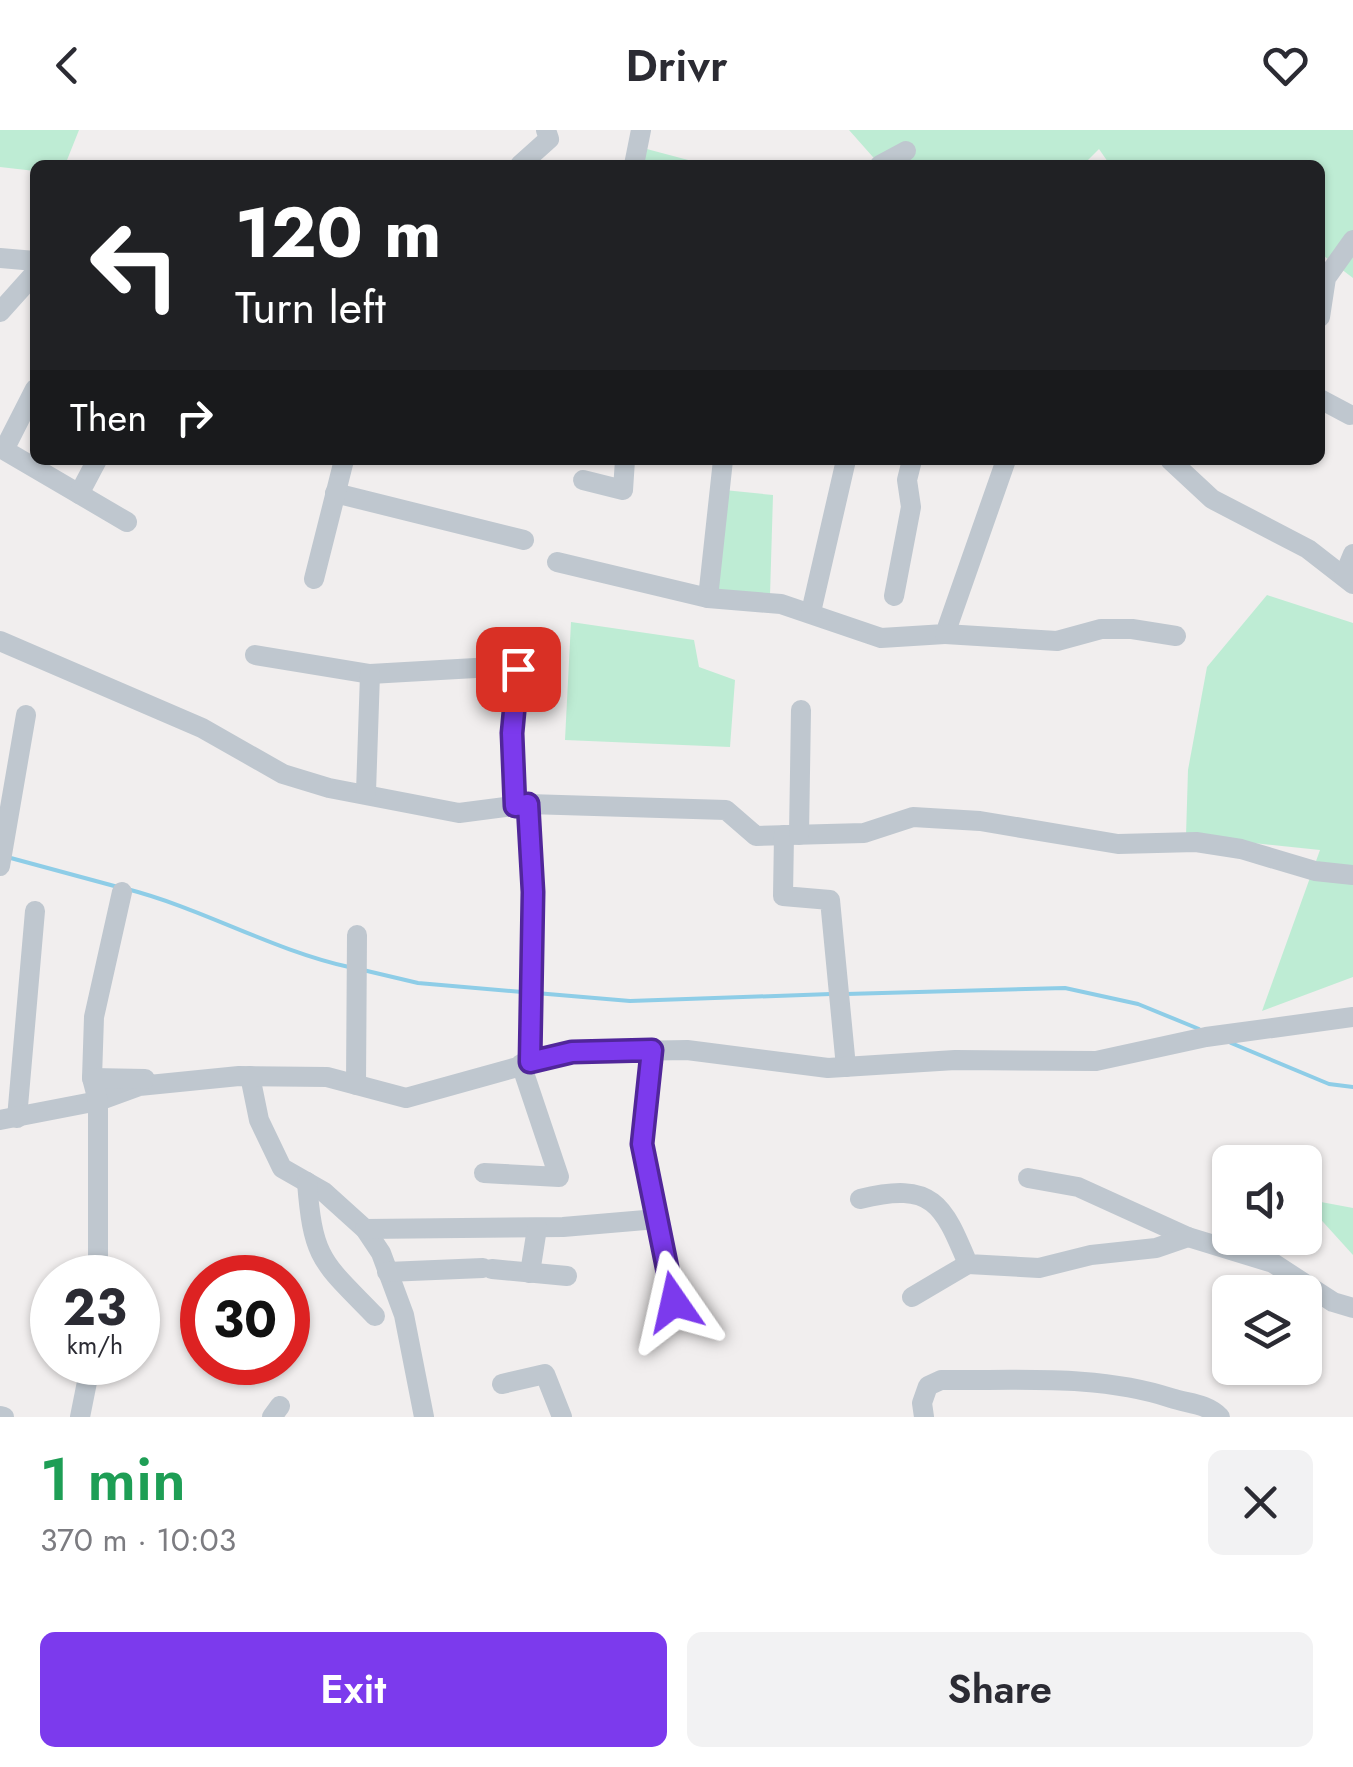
<!DOCTYPE html>
<meta charset="utf-8">
<style>
:root{--surface:#fff;--page:#f2f2f3;--text:#2b2b33;--muted:#7c7c81;--accent:#7c3aed}
body{margin:0;font-family:Jost,sans-serif;background:var(--page);color:var(--text);height:100vh;display:flex;flex-direction:column;font-size:38px;white-space:nowrap}
*{box-sizing:border-box;margin:0}
p{font-size:32px;color:var(--muted)}
.icon{flex:none;width:55px;height:55px;fill:none;stroke:currentColor;stroke-width:2;stroke-linecap:round;stroke-linejoin:round}
.map{position:relative;height:1287px;overflow:hidden}
.panel{display:flex;flex-direction:column;background:var(--surface);flex:1}
.panel>*{flex:none}
.guide{position:absolute;left:30px;top:30px;width:1295px;height:305px;border-radius:15px;box-shadow:0 2px 8px #0004;background:#202124;color:#fff;overflow:hidden}
.fabs{position:absolute;left:1212px;top:1015px;display:grid;gap:20px}
.fabs a{display:grid;place-items:center;width:110px;height:110px;border-radius:15px;background:var(--surface);box-shadow:0 2px 8px #0004;font-size:50px}
.speed{position:absolute;left:30px;top:1125px;display:flex;gap:20px;font-size:50px;font-weight:700;text-align:center}
.speed>*{display:grid;place-content:center;width:130px;height:130px;border-radius:50%;background:var(--surface);box-shadow:0 2px 8px #0004;line-height:1}
.speed small{font-size:25px;font-weight:400}
.speed .limit{border:15px solid #d22;background:#fff;color:#111}
.pin{position:absolute;display:grid;place-items:center;width:85px;height:85px;color:#fff;margin:-42px;border-radius:20px;box-shadow:0 5px 15px #0006}
.me{position:absolute;width:110px;margin:-55px;rotate:349deg;stroke-linejoin:round;filter:drop-shadow(0 0 8px #0008)}
.turn{display:flex;align-items:center;gap:35px;height:210px;padding:0 40px;font-size:45px}
.turn .icon{width:130px;height:130px;stroke-width:2.5}
.turn b{display:block;font-size:70px;line-height:85px}
.then{display:flex;align-items:center;height:95px;padding:0 40px;background:#0003;gap:20px;font-size:38px}
.round{display:grid;place-items:center;flex:none;width:105px;height:105px;border-radius:15px;background:var(--page)}
.summary{display:flex;align-items:center;justify-content:space-between;height:170px;padding:0 40px}
h1{font-size:60px;font-weight:600;line-height:75px;color:#1e9e55}
.primary-button{display:flex;gap:20px;margin-top:auto;padding:20px 40px}
.primary-button a{flex:1;height:115px;border-radius:15px;background:var(--accent);color:#fff;font-size:40px;font-weight:600;line-height:115px;text-align:center}
.primary-button a+a{background:var(--page);color:var(--text)}
header{display:flex;justify-content:space-between;align-items:center;height:130px;padding:0 40px;background:var(--surface);font-size:45px;font-weight:600}
.map>svg:first-child{display:block}
</style>
<header><svg class="icon" aria-label="back" viewBox="0 0 24 24"><path d="M15 5l-7 7 7 7"/></svg>Drivr<svg class="icon" aria-label="heart" viewBox="0 0 24 24"><path d="M12 20l-8-8c-3-5 5-10 8-4 3-6 11-1 8 4z"/></svg></header>
<div class="map">
<svg width="1353" height="1287" viewBox="0 0 1353 1287">
<rect width="100%" height="100%" fill="#f1eeee"/>
<g fill="#beecd4">
<polygon points="0,0 79,0 65,35 35,35 35,41 0,37"/>
<polygon points="849,0 1353,0 1353,148 1320,123 1320,35 1110,35 1099,19 1083,35 880,35"/>
<polygon points="643,18 707,35 640,35"/>
<polygon points="724,360 773,365 770,466 714,462"/>
<polygon points="1267,465 1353,493 1353,847 1262,881 1320,720 1186,706 1188,640 1207,537"/>
<polygon points="571,492 694,510 699,537 735,550 730,617 565,610"/>
<polygon points="1305,1069 1353,1078 1353,1125 1305,1072"/>
</g>
<g fill="none" stroke-linecap="round" stroke-linejoin="round">
<g stroke="#8ecde7" stroke-width="4">
<polyline points="7,727 118,757"/>
<path d="M127,759c77,20 145,61 222,78"/>
<polyline points="363,840 418,853 522,862"/>
<polyline points="536,863 630,871 831,864"/>
<polyline points="846,864 1065,858 1138,874 1199,899"/>
<polyline points="1231,913 1329,954 1353,957"/>
</g>
<g stroke="#bfc7cf" stroke-width="20">
<polyline points="520,35 549,9 546,0"/>
<polyline points="634,35 641,0"/>
<polyline points="880,35 906,21"/>
<polyline points="0,128 35,131"/>
<polyline points="0,182 35,143"/>
<polyline points="1320,187 1326,148 1353,110"/>
<polyline points="35,259 4,320 127,392"/>
<polyline points="1320,269 1350,285"/>
<polyline points="1170,330 1212,369 1308,419 1353,454"/>
<polyline points="583,350 623,360 625,330"/>
<polyline points="335,363 524,410"/>
<polyline points="79,364 97,330"/>
<polyline points="557,432 708,468 723,330"/>
<polyline points="1344,446 1353,424"/>
<polyline points="314,449 344,330"/>
<polyline points="894,466 911,377 907,350 912,330"/>
<polyline points="708,468 781,474 881,508 945,504 1006,330"/>
<polyline points="811,482 846,330"/>
<polyline points="945,504 1057,511 1101,499 1132,499 1176,506"/>
<polyline points="0,511 202,598 283,644 329,658 459,683 528,674 726,680 756,706 864,703 913,687 980,691 1118,714 1196,712 1241,719 1315,741 1353,745"/>
<polyline points="255,525 370,544 493,537"/>
<polyline points="366,662 370,544"/>
<polyline points="528,674 533,761 530,932"/>
<polyline points="515,676 512,603 518,539"/>
<polyline points="784,705 783,766 830,770 846,937"/>
<polyline points="799,705 801,580"/>
<polyline points="0,736 26,585"/>
<polyline points="652,920 642,1014 674,1172"/>
<polyline points="250,946 259,990 282,1038 324,1062 365,1099 381,1123 404,1185 424,1287"/>
<polyline points="92,948 94,887 122,762"/>
<polyline points="356,955 357,805"/>
<polyline points="17,988 35,781"/>
<polyline points="0,990 98,971 139,956 239,946 327,947 406,968 572,922 687,920 828,938 955,930 1096,931 1206,907 1353,887"/>
<polyline points="484,1043 559,1047 521,934"/>
<polyline points="1028,1048 1078,1057 1188,1107"/>
<path d="M307,1052c6,79 16,80 68,134"/>
<path d="M860,1069c73,-18 83,5 108,65l71,4 52,-13 65,-7 32,-11 85,26 60,39 20,6"/>
<polyline points="365,1099 563,1097 657,1089"/>
<polyline points="492,1139 567,1146"/>
<polyline points="387,1142 483,1138"/>
<polyline points="530,1143 537,1098"/>
<polyline points="98,1148 98,971 92,948 145,949"/>
<polyline points="912,1167 968,1134"/>
<polyline points="502,1254 545,1244 562,1287"/>
<polyline points="0,1286 4,1287"/>
<polyline points="80,1287 91,1232"/>
<polyline points="272,1287 280,1276"/>
<path d="M924,1287l-2,-14 6,-17 13,-6c76,1 157,-6 230,18 18,6 35,5 49,19"/>
</g>
</g>
<g fill="none" stroke-linecap="round" stroke-linejoin="round">
<defs>
<polyline id="route" points="518,539 512,603 515,676 528,674 533,762 530,932 572,922 652,920 642,1014 674,1172"/>
</defs>
<use href="#route" stroke="#51269a" stroke-width="25"/>
<use href="#route" stroke="#7c3aed" stroke-width="18"/>
</g>
</svg>
<div class="fabs">
<a><svg class="icon" aria-label="sound" viewBox="0 0 24 24"><path d="M4 9h4l5-4v14l-5-4H4zM17 9q2 3 0 6"/></svg></a>
<a><svg class="icon" aria-label="layers" viewBox="0 0 24 24"><path d="M12 4l9 5-9 5-9-5zM3 14l9 5 9-5"/></svg></a>
</div>
<div class="speed"><div>23<small>km/h</small></div><div class="limit">30</div></div>
<div class="pin" style="left:518px;top:539px;background:#d93025"><svg class="icon" aria-label="arrive" viewBox="0 0 24 24"><path d="M6 21V4h12l-3 4 3 4H6"/></svg></div>
<svg class="me" style="left:674px;top:1172px" viewBox="-20 -20 40 40"><path d="M0-17L14 15 0 8-14 15z" fill="#7c3aed" stroke="#fff" stroke-width="4"/></svg>
<div class="guide">
<div class="turn"><svg class="icon" aria-label="left" viewBox="0 0 24 24"><path d="M17 20v-9H6M10 6l-5 5 5 5"/></svg><div><b>120 m</b>Turn left</div></div>
<div class="then">Then<svg class="icon" aria-label="right" viewBox="0 0 24 24"><path d="M7 20v-9h11M14 6l5 5-5 5"/></svg></div>
</div>
</div>
<section class="panel">
<div class="summary"><div><h1>1 min</h1><p>370 m · 10:03</p></div><a class="round"><svg class="icon" aria-label="close" viewBox="0 0 24 24"><path d="M6 6l12 12M18 6L6 18"/></svg></a></div>
<div class="primary-button"><a>Exit</a><a>Share</a></div>
</section>
